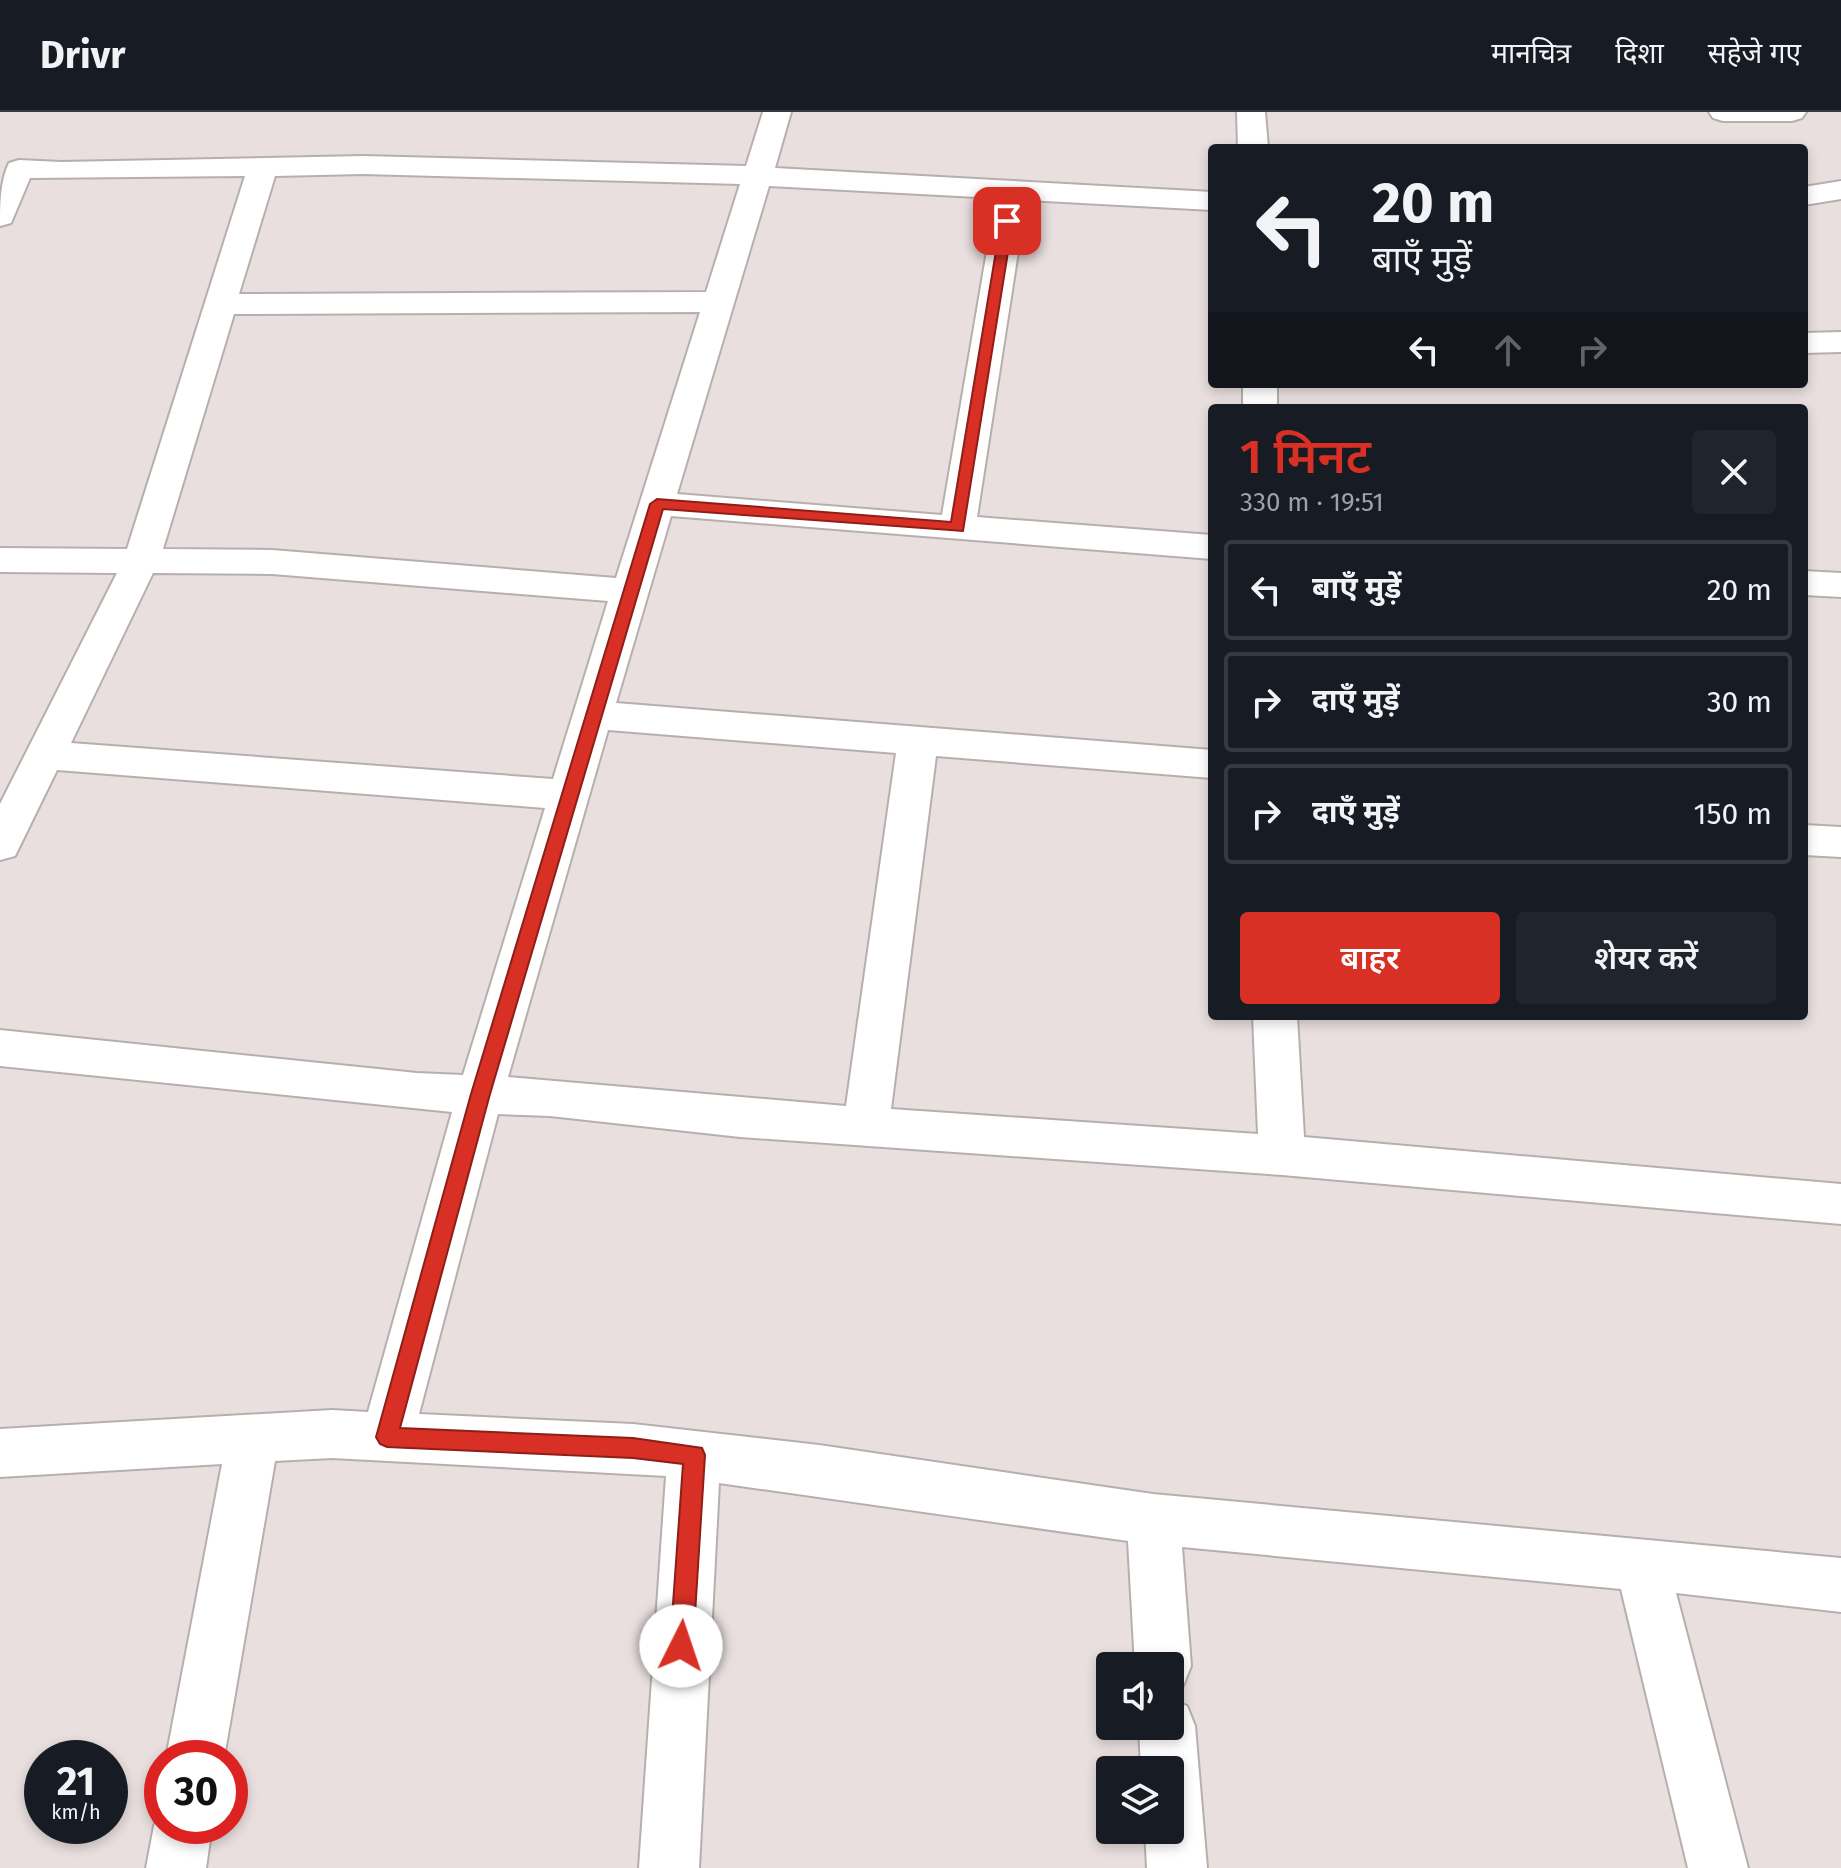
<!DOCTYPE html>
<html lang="hi">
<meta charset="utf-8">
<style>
:root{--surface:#171b24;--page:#20242c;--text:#f1f3f6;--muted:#9ea1a6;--line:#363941;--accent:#d93025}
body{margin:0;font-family:"Fira Sans","Noto Sans Devanagari",sans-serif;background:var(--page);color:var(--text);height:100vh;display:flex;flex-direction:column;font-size:30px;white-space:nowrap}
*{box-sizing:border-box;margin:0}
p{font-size:26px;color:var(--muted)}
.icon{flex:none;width:44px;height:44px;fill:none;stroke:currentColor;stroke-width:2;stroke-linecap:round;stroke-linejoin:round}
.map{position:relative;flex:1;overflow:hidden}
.sheet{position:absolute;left:1208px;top:292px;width:600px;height:616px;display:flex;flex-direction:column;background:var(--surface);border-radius:8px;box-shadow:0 4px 12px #0003}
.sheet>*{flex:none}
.top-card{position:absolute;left:1208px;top:32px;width:600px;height:244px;border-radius:8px;box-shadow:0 4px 12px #0003;background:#171b24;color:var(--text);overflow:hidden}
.controls{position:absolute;left:1096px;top:1540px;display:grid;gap:16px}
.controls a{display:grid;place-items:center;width:88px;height:88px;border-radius:8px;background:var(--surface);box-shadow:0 4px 12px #0003;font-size:40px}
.speed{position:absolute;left:24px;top:1628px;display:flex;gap:16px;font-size:40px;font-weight:700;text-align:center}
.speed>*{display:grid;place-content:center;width:104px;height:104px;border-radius:50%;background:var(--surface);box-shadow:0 4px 12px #0003;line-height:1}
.speed small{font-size:20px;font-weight:400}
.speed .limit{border:12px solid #d22;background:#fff;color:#111}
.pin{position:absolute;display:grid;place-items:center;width:68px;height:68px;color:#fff;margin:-34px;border-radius:16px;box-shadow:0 4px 12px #0006}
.me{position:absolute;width:88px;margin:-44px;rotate:4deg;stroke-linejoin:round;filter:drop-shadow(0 0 6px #0008)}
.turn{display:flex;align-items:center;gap:28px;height:168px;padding:0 32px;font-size:36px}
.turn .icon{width:104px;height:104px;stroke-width:2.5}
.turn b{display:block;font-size:56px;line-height:68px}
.lanes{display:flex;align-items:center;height:76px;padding:0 32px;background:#0003;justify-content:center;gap:40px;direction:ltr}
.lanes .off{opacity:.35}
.round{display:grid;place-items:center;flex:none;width:84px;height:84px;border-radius:8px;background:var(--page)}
.summary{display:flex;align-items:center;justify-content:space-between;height:136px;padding:0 32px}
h1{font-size:48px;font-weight:600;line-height:60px;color:var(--accent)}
.action{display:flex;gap:16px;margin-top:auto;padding:16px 32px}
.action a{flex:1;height:92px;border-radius:8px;background:var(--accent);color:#fff;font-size:32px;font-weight:600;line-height:92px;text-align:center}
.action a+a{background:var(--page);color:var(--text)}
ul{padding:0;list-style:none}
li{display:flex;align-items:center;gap:24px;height:100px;margin:0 16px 12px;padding:0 16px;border:4px solid var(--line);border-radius:8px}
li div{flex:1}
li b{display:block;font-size:30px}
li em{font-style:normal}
header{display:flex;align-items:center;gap:48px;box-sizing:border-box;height:112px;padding:0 40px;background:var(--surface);border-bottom:2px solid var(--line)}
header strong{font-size:38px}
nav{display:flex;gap:44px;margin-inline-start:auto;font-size:28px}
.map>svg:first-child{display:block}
</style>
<header>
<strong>Drivr</strong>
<nav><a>मानचित्र</a><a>दिशा</a><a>सहेजे गए</a></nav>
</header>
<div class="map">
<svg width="1841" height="1756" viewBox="0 0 1841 1756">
<rect width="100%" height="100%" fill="#e8dfde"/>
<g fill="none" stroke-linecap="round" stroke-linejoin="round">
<defs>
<g id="minor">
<path d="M763,0h28l-16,56 437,24v18l-186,-10 -49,317 235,18v24l-541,-43 -55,187 596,47v28l-276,-22 -45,353 367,25 -5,-118h44l7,121 537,47v40l-559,-49 -542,-38 -190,-21 -52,-2 -79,300 214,10 186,21 334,49 688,64v54l-165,-19 72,275h-60l-67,-279 -439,-42 9,119 -8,20 -13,5v-25h-35l-7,-125 -409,-58 -20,385h-60l27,-392 -334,-18 -57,3 -51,297h-58l56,-294 -222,13v-48l332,-19 36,2 84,-300 -452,-46v-36l417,43 46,2 82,-267 -488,-38 -42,86 -15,4v-56l117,-231 -117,-1v-24l127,1 118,-373 -215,2 -19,45 -11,3c0,-21 0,-45 9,-63l10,-3 42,2 302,-6 383,10zM363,62l377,10 -34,108 -467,2 36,-118zM769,74l227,12 -54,317 -265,-21zM700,200l-84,266 -344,-28 -109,-1 71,-235zM153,461l119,1 336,27 -55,178 -482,-36zM608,618l288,23 -50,353 -338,-29z"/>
<polygon points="1237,0 1265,0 1268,36 1238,36"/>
<polygon points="1709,0 1806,0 1802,6 1792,9 1723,9 1713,6"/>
<polygon points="1841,69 1841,87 1804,93 1804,75"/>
<polygon points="1841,220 1841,240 1804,241 1804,221"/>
<rect x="1243" y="272" width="34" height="24"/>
<polygon points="1804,459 1841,461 1841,485 1804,483"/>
<polygon points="1804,713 1841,715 1841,745 1804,743"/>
<polygon points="1170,1587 1187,1594 1195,1614 1207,1756 1147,1756 1145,1718 1170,1718 1170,1658 1141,1658 1139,1614 1170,1614"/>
<polygon points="162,1694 162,1714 212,1714 206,1756 146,1756 154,1714"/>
</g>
</defs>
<use href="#minor" stroke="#b7afae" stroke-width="4"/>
<use href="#minor" fill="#fff" fill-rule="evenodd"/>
</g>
<polygon fill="#d93025" stroke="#8d1f18" stroke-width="2" points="1007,105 1013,109 963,419 663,397 490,982 400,1316 633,1326 702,1336 705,1343 693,1534 690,1542 681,1546 673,1542 670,1534 683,1352 633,1346 387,1335 380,1332 376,1325 471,982 650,392 657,387 951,410 1001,109"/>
</svg>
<div class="controls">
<a><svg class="icon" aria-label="sound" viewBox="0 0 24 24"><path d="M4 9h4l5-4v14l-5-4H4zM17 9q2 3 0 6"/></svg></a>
<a><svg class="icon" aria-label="layers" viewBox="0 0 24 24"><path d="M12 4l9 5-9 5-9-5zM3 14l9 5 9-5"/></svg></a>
</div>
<div class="speed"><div>21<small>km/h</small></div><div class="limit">30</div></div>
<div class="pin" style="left:1007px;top:109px;background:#d93025"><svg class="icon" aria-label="arrive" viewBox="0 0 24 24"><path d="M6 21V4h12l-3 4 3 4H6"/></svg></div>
<svg class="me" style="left:681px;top:1534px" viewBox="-20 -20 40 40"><circle r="19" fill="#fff"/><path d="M0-13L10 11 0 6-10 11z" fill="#d93025"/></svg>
<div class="top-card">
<div class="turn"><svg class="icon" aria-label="left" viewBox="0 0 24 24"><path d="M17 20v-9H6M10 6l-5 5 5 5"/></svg><div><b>20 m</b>बाएँ मुड़ें</div></div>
<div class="lanes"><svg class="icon" aria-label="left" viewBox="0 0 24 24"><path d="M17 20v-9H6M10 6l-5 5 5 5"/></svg><svg class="icon off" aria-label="ahead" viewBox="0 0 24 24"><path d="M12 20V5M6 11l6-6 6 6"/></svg><svg class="icon off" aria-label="right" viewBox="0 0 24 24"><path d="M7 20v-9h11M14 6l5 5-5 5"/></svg></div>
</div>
<section class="sheet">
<div class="summary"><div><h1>1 मिनट</h1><p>330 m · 19:51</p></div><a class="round"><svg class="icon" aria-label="close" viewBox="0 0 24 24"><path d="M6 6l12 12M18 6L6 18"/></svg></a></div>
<ul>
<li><svg class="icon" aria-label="left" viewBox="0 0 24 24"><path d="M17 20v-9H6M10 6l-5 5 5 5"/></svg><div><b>बाएँ मुड़ें</b></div><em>20 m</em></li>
<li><svg class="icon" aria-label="right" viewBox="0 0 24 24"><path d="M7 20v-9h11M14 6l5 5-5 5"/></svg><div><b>दाएँ मुड़ें</b></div><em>30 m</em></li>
<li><svg class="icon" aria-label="right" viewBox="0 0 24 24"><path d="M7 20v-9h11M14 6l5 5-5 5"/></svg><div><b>दाएँ मुड़ें</b></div><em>150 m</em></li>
</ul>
<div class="action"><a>बाहर</a><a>शेयर करें</a></div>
</section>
</div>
